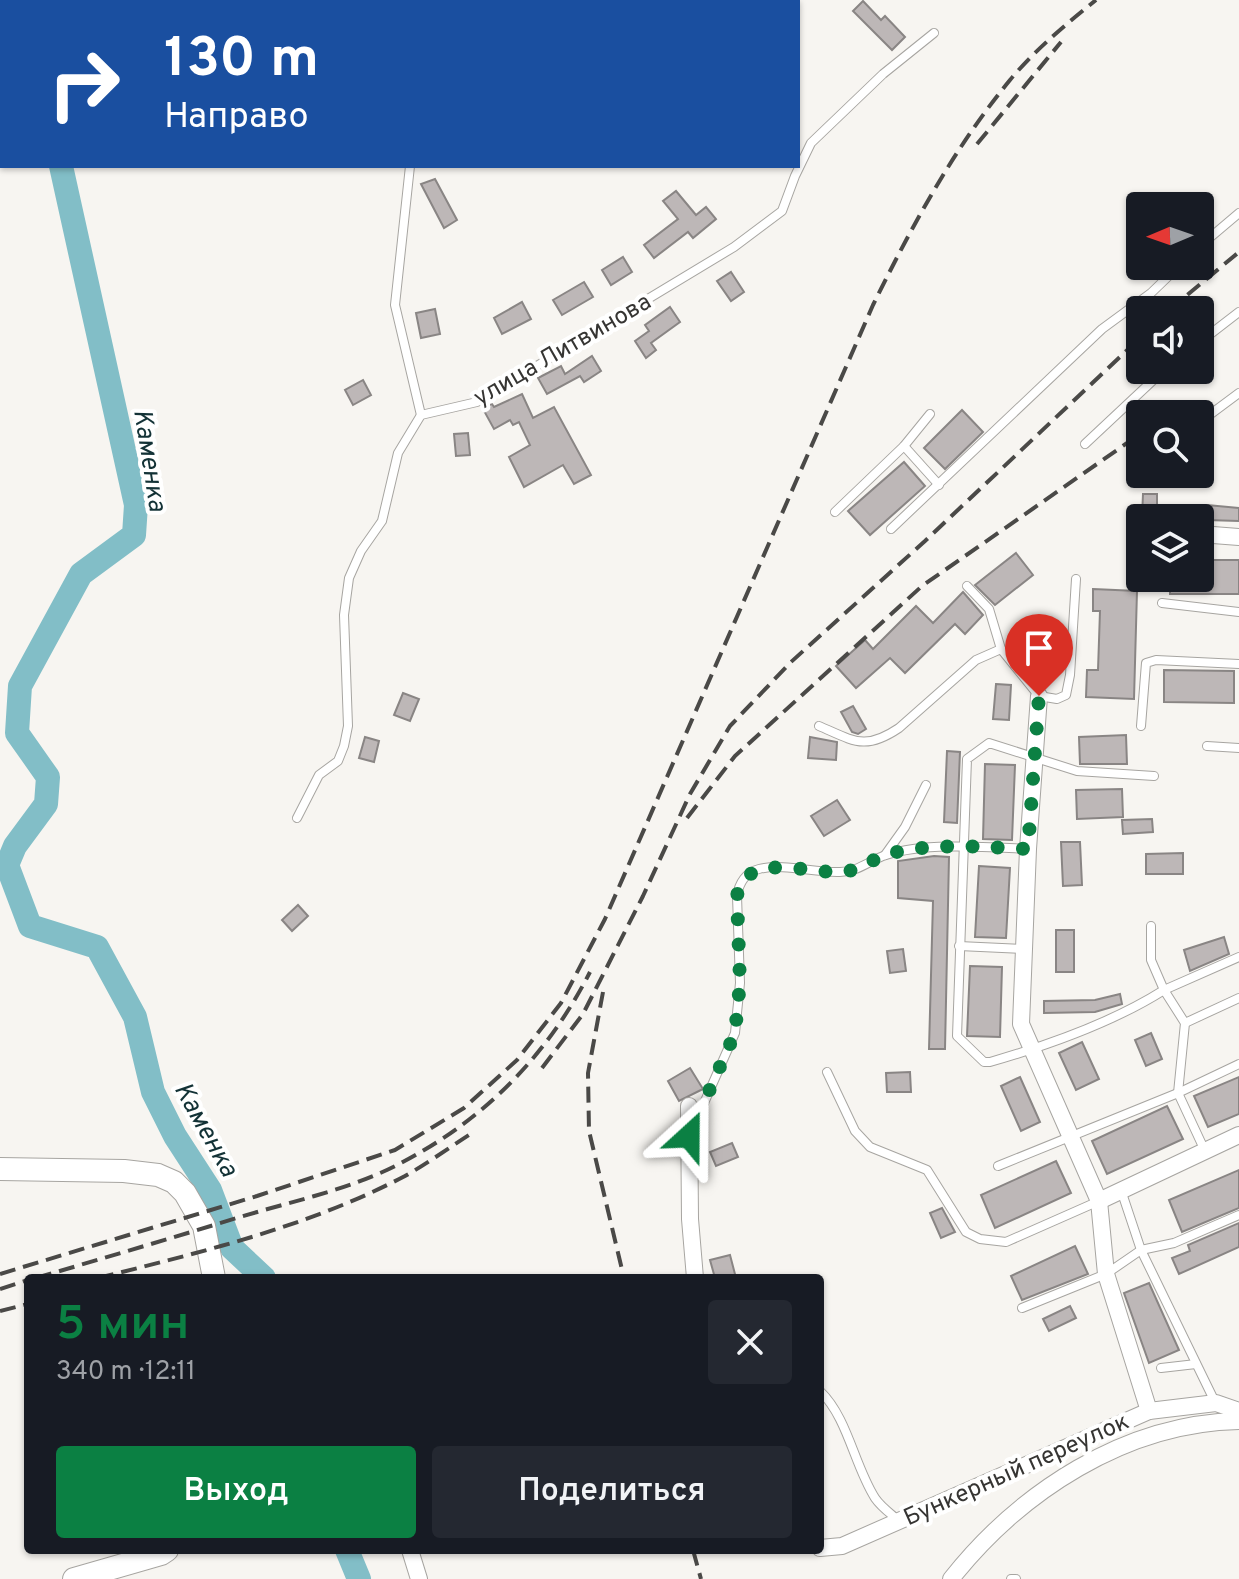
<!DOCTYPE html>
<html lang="ru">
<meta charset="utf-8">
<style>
:root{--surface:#171b24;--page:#242831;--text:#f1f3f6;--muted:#9ea1a6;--accent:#0b8043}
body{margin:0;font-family:Overpass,sans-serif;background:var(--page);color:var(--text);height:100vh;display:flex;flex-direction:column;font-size:30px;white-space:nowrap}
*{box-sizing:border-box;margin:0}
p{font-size:26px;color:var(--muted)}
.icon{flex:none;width:44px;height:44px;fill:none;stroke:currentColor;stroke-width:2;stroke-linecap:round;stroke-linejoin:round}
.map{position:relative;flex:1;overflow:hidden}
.sheet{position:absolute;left:24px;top:1274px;width:800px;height:280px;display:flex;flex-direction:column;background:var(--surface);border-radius:8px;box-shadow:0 2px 6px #0004}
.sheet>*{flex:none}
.guide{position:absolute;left:0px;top:0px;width:800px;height:168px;box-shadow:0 2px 6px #0004;background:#1a4fa0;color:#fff;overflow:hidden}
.needle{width:52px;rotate:268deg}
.buttons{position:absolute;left:1126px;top:192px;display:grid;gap:16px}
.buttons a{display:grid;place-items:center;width:88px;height:88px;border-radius:8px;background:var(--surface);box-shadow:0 2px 6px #0004;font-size:40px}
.pin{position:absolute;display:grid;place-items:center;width:68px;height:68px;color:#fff;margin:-82px -34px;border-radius:50% 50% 50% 0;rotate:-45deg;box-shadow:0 0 8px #0007}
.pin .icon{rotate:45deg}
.me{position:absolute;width:88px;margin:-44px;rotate:24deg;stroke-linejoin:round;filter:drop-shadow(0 0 6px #0008)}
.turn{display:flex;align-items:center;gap:28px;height:168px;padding:0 32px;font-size:36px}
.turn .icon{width:104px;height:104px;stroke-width:2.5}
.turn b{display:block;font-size:56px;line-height:68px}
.round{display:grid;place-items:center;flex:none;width:84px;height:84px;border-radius:8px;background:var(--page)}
.head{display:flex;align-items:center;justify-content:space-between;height:136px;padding:0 32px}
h1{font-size:48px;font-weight:600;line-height:60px;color:var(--accent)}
.primary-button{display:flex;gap:16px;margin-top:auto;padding:16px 32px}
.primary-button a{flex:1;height:92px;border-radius:8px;background:var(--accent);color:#fff;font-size:32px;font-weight:600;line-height:92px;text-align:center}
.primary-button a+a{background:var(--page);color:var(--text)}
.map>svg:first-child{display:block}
</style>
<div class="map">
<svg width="1239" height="1579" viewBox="0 0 1239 1579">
<rect width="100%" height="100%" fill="#f7f5f1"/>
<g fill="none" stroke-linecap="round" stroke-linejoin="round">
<g stroke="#82bec7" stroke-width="24">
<polyline points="3,2 5,0"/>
<polyline points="0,69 2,72"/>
<polyline points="61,166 136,505 134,535 81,574 20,686 17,733 48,777 46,804 15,846 7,865 30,926 97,947 135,1017 153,1092 175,1136 210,1190 232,1248 264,1278"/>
<polyline points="347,1550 359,1579"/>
</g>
</g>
<g fill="#bdb7b7" stroke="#898584" stroke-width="2">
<polygon points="863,1 881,20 885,16 905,37 892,50 853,11"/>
<polygon points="435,179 457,220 444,228 421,184"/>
<polygon points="676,191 696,215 706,207 716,219 693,238 688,232 654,258 644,245 678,219 663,201"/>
<polygon points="623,257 632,272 611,285 602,270"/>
<polygon points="731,272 744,292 731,301 717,281"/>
<polygon points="584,282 593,297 562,315 553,300"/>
<polygon points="522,302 531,319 502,334 494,318"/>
<polygon points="670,307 680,322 651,343 656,350 646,358 635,341 649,331 645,325"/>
<polygon points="435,309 440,334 421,338 416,313"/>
<polygon points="592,356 601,371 584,382 580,376 547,394 538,378 561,366 565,374"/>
<polygon points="363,380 371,395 353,405 345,390"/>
<polygon points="522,394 533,418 554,407 591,475 574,484 563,465 524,487 509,457 530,445 519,422 513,425 510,420 494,429 483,409 492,404 494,407"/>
<polygon points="962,410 983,432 945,469 924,448"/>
<polygon points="468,433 470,455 456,456 454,434"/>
<polygon points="904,462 925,486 870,535 848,511"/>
<polygon points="1143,494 1157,494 1157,505 1207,505 1239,508 1239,521 1142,518"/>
<polygon points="1016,553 1033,575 995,605 975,585"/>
<polygon points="1200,560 1239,560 1239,594 1170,594 1170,578 1200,578"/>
<polygon points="1093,589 1137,591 1134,699 1086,697 1087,670 1098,670 1100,611 1093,611"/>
<polygon points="963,592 983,615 965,634 955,624 905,673 890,658 856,688 836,666 865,640 873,649 916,606 933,623"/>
<polygon points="1164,670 1234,671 1234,703 1164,702"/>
<polygon points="996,684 1011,685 1009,720 993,719"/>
<polygon points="403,693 419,699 410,721 394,715"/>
<polygon points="853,706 866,729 858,734 852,732 841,712"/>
<polygon points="1126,735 1127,764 1080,764 1079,737"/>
<polygon points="365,737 379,741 374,762 359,758"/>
<polygon points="810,737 837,742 836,760 808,758"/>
<polygon points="947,751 960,752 957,823 944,822"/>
<polygon points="985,764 1015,765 1012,840 983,839"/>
<polygon points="1122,789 1123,817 1077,819 1076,790"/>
<polygon points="837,800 850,820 824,836 811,816"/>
<polygon points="1152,819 1153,832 1123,834 1122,820"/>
<polygon points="1061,842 1080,842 1082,885 1063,886"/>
<polygon points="1183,853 1183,874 1146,874 1146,854"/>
<polygon points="934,856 949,857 945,1049 929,1049 933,901 898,898 898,861"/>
<polygon points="979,866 1010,868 1006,938 975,937"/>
<polygon points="298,905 308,916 292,931 282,920"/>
<rect x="1056" y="930" width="18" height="42"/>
<polygon points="1224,937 1229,954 1190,971 1184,950"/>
<polygon points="903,949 906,971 890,973 887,951"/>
<polygon points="970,966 1002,967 1000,1037 967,1036"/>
<polygon points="1120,994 1122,1004 1095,1012 1044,1013 1044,1001 1095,1000"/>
<polygon points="1151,1033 1162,1059 1146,1066 1135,1040"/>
<polygon points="1082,1042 1099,1079 1076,1090 1059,1053"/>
<polygon points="690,1068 703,1089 679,1101 668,1081"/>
<polygon points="910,1072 911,1092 887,1092 886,1073"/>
<polygon points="1020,1077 1040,1122 1021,1131 1001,1086"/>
<polygon points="1239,1077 1239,1114 1208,1127 1194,1096"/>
<polygon points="1167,1106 1183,1139 1107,1174 1092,1141"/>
<polygon points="732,1143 738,1157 716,1166 710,1152"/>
<polygon points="1056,1161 1071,1193 995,1228 981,1195"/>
<polygon points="1239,1170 1239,1208 1182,1232 1169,1200"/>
<polygon points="942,1208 955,1232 941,1238 930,1213"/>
<polygon points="1239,1223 1239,1247 1179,1274 1172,1258 1190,1251 1188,1245"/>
<polygon points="1075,1246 1088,1274 1022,1300 1011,1276"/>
<polygon points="730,1255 736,1278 715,1278 710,1260"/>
<polygon points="1149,1283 1179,1350 1149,1363 1124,1293"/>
<polygon points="1070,1306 1076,1318 1049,1331 1043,1319"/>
</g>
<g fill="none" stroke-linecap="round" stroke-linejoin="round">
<defs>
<g id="lane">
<polyline points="390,0 390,2"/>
<polyline points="722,2 722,0"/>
<polyline points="410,166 395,305 421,415"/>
<polyline points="1200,246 1239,213"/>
<polyline points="1200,342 1239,312"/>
<polyline points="1200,422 1239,393"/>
<polyline points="1085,444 1164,370"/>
<polyline points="904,446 939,485"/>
<polyline points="835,512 904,446 930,414"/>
<polyline points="891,529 1102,329 1151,293 1179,266"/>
<polyline points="967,586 989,609 1001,649"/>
<polyline points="1162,603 1239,612"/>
<path d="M819,726c35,15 46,25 80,2l77,-68 25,-11 38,47 18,3 9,-4 4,-20 6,-96"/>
<polyline points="1141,726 1146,663 1156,660 1239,664"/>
<polyline points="1207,746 1239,748"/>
<path d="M1154,776l-77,-5 -88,-28 -22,16 -10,277 27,26h6c59,-17 122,-39 174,-72l21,33 -7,70 27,58"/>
<polyline points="297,818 319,775 338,761 344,746 348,726 344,615 349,578 361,551 382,521 398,453 421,415 477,402 734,247 782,211 795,176 811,143 883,74 934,33"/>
<polyline points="885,855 905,827 926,785"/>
<polyline points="1151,926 1151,960 1164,990 1239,957"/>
<polyline points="959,946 1024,949"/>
<polyline points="1185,1023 1239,998"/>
<polyline points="827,1072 855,1131 870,1147 927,1170 966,1232 980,1239 1006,1242 1099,1201"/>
<path d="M693,1128l42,-95 5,-50 -3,-87c2,-13 9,-24 22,-27 26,-6 55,4 81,3 18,0 30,-12 46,-17 39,-13 101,-8 142,-6"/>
<polyline points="998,1166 1178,1093 1239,1064"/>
<polyline points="1121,1190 1141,1250 1215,1402"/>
<polyline points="1022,1308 1106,1274 1141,1250 1174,1243 1239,1215"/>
<polyline points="1161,1368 1196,1364"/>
<path d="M820,1391c28,27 34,74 55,107 6,9 16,16 23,22"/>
<polyline points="1011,1579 1016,1579"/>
</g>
<g id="street">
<polyline points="1200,534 1239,537"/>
<polyline points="1039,696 1028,849 1021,1024 1099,1201 1106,1274 1149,1411"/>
<polyline points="689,1106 690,1219 695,1278"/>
<polyline points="1099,1201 1239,1135"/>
<polyline points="820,1548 842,1546 1149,1411 1216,1403 1239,1411"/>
<polyline points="410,1550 419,1579"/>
<path d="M951,1579c69,-87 174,-156 288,-158"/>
</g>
<g id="secondary">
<polyline points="0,1169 124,1171 158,1175 174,1182 185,1193 204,1226 214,1278"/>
<polyline points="74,1579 161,1554 167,1550"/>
</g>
</defs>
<use href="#lane" stroke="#a7a5a1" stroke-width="10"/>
<use href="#street" stroke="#a7a5a1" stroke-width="18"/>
<use href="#secondary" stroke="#a7a5a1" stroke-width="24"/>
<use href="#lane" stroke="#fff" stroke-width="8"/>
<use href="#street" stroke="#fff" stroke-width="16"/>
<use href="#secondary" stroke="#fff" stroke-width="22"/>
<g stroke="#4a4947" stroke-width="4" stroke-dasharray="16 8" stroke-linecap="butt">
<polyline points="977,144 1061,42"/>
<polyline points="1169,310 1239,252"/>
<polyline points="1169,414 1179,406"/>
<polyline points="687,818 735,756 922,586 1140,434"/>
<polyline points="603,992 588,1073 589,1131 624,1278"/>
<polyline points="542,1068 583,1014 643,896 690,794 730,726 791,662 925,541 1140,338"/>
<path d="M0,1274l257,-78 138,-46 69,-42 53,-48 44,-57 44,-84 268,-614c39,-79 81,-157 137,-225 25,-30 56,-56 86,-80"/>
<path d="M36,1278c68,-20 136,-40 204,-61 53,-16 112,-28 161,-54 84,-44 146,-107 189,-191"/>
<path d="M98,1278c104,-26 212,-52 307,-102 23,-13 45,-29 67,-43"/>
<polyline points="0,1289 28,1280"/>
<polyline points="0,1311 28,1304"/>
<polyline points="693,1550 701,1579"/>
</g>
</g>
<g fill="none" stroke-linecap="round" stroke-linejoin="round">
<path stroke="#0b8043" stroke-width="14" stroke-dasharray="0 25.2" d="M689,1136l46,-103 5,-50 -3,-87c8,-46 72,-22 103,-24 18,0 30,-12 46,-17 39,-13 101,-8 142,-6l11,-153"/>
</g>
<g text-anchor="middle" stroke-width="8" stroke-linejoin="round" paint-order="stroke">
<g font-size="24" fill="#363533" stroke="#fff">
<text transform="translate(562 349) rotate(-30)" y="8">улица Литвинова</text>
<text transform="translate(1016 1469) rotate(-24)" y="8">Бункерный переулок</text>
</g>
<g font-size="26" font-style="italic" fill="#133236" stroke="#fff">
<text transform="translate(151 460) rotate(81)" y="9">Каменка</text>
<text transform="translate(207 1129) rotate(61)" y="9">Каменка</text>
</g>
</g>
</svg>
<div class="buttons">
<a><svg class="needle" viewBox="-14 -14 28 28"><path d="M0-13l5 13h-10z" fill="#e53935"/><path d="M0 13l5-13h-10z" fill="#9ea1a6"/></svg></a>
<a><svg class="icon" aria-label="sound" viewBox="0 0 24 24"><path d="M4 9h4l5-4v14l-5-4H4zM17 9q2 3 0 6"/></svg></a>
<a><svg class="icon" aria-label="search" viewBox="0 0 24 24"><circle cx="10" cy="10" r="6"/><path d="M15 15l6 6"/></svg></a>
<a><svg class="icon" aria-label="layers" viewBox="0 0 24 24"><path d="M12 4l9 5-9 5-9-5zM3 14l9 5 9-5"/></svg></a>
</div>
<div class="pin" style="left:1039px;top:696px;background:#d93025"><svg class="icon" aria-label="arrive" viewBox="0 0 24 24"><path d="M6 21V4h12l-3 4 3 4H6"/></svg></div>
<svg class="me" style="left:689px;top:1136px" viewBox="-20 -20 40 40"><path d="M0-17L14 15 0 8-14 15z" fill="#0b8043" stroke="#fff" stroke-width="4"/></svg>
<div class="guide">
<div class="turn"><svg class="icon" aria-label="right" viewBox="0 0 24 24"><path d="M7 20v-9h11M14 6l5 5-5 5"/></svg><div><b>130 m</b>Направо</div></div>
</div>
<section class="sheet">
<div class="head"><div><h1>5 мин</h1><p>340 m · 12:11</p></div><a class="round"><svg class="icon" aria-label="close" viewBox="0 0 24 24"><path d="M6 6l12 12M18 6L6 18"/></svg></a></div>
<div class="primary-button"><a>Выход</a><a>Поделиться</a></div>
</section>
</div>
